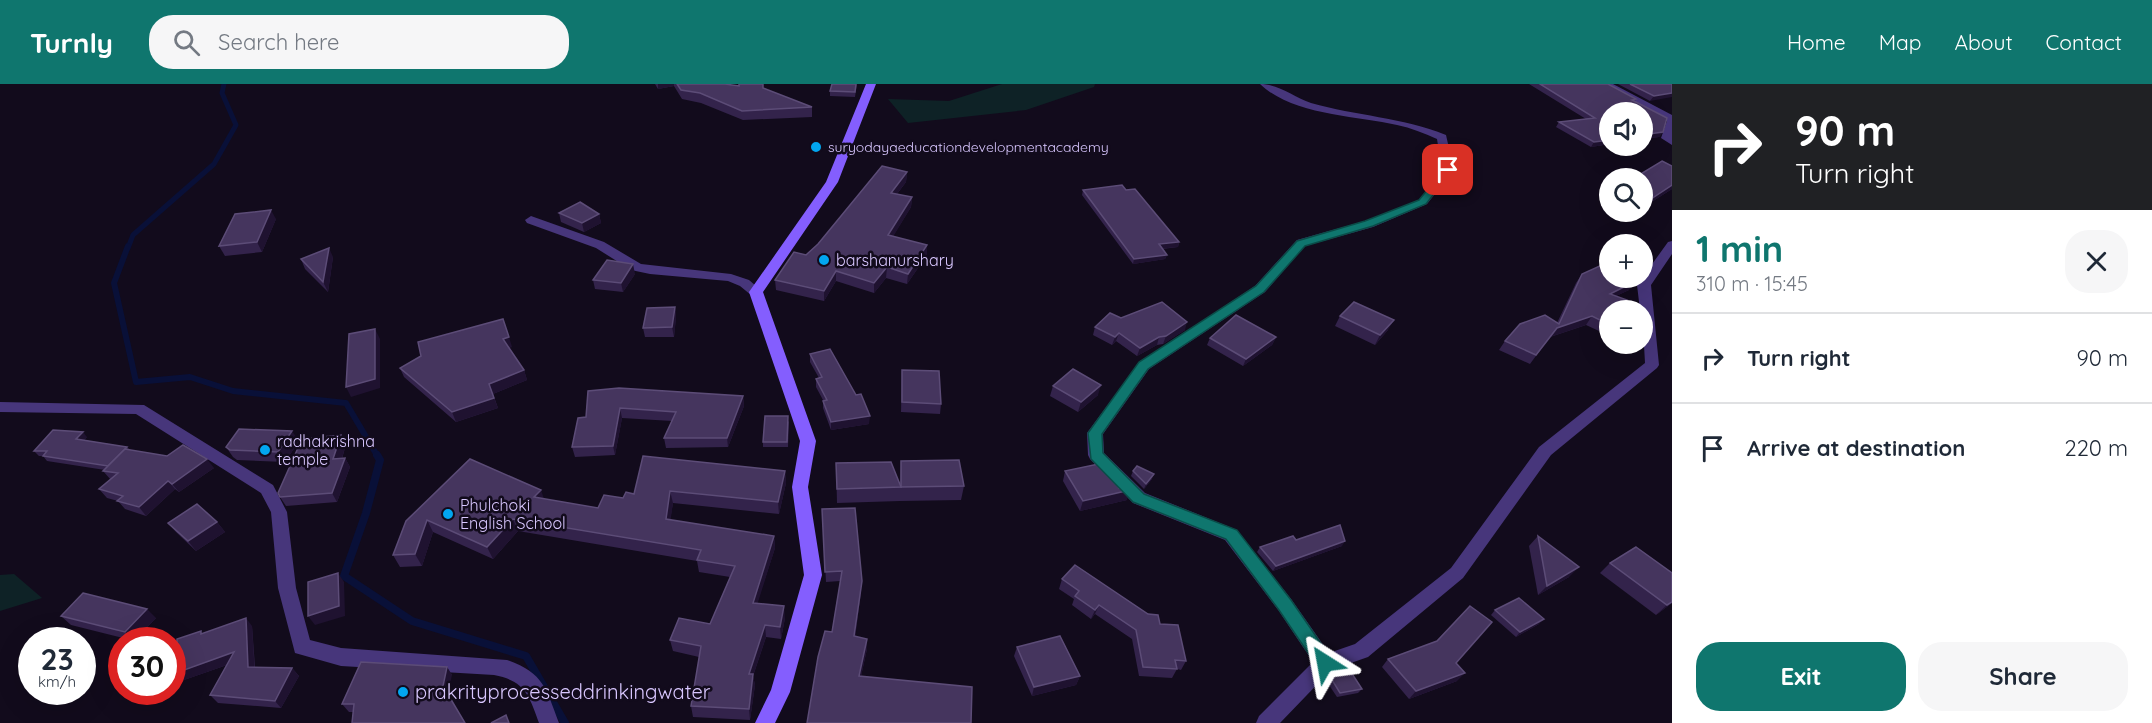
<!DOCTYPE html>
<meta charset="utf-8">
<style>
:root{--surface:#fff;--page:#f6f6f7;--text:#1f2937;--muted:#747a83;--line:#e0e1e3;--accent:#0f766e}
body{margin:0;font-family:Quicksand,sans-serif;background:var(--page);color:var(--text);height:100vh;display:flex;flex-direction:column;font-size:22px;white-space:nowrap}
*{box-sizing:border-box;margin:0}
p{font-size:20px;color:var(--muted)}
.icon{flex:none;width:33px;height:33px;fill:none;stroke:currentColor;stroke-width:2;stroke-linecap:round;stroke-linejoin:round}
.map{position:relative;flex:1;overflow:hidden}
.panel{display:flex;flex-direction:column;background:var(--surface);width:480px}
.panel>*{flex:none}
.guide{background:#202124;color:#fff;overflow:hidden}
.fabs{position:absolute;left:1599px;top:18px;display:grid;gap:12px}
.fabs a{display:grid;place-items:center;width:54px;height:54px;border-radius:50%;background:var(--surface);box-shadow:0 6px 24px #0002;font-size:30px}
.speed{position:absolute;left:18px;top:543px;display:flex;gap:12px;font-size:30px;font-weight:700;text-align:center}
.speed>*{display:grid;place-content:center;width:78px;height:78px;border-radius:50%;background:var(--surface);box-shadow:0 6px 24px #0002;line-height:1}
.speed small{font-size:15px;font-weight:400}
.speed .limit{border:9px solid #d22;background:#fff;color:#111}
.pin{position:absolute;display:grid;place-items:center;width:51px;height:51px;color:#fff;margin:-26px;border-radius:12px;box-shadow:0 3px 9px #0006}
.me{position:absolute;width:66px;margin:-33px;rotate:326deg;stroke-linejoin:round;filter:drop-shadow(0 0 4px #0008)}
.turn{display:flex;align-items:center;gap:21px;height:126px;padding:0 24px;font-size:27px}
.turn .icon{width:78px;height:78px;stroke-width:2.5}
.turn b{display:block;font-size:42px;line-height:51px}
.round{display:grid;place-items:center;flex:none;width:63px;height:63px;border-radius:24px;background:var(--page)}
.overview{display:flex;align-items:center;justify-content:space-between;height:102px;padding:0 24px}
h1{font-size:36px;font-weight:700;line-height:45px;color:var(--accent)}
.cta{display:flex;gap:12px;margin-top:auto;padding:12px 24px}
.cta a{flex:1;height:69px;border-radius:24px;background:var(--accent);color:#fff;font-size:24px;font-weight:700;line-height:69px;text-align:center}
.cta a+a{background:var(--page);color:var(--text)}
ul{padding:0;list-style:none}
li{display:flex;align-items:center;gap:18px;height:90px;padding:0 24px;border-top:2px solid var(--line)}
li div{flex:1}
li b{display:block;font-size:22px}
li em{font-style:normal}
header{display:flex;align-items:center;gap:36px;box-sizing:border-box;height:84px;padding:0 30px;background:var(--accent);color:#fff}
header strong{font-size:28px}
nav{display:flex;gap:33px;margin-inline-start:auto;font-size:21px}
.search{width:420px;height:54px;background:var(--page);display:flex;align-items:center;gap:15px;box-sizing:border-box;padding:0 21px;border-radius:24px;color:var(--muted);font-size:22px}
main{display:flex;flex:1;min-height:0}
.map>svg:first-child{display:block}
</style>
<header>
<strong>Turnly</strong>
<div class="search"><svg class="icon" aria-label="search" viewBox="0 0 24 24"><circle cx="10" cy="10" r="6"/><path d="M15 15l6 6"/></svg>Search here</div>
<nav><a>Home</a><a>Map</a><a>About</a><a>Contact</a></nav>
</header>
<main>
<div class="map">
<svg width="1672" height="639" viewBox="0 0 1672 639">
<rect width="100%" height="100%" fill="#120b1c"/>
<g fill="#0e2226">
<polygon points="1002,0 1095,0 1094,3 1026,26 908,39 888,15 949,17"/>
<polygon points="14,490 42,514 0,527 0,491"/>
</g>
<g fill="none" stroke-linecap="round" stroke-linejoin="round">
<polyline stroke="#091038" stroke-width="5" points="128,164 133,151 214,80 236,41 222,9 224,0"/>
<polyline stroke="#091038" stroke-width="6" points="128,162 114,199 136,298 190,293 233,307 346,319 378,373"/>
<polyline stroke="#091038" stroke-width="8" points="377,371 380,376 366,429 344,492 412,537 526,572 565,639"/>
<g fill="#47367b" fill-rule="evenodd">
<path d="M1260,0c18,0 34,13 51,19 45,13 91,14 135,32l8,35 -27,34 -54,23 -68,19 -40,46 -116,77 -46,65 1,19 41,40 92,37 54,69 38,54 26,-9 96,-76 88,-121 106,-84 -3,-53h-2l-3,-25 31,-43 4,-1v13l-21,31 8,80 -2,3 -106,87 -88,123 -95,79 -37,13 -51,53h-24l3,-7 54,-54 -34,-51 -54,-71 -92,-37 -43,-44 -2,-4 -1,-22 52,-70 116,-77 42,-46 68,-19 54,-21 23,-30 -5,-31c-13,-6 -26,-11 -40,-14 -42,-9 -105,-10 -137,-41z"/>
<polygon points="1601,0 1613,0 1672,31 1672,61 1661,54 1667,37"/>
<polygon points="531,132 604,158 641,180 731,190 749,196 763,208 761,211 751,211 740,202 728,197 650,190 631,186 596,164 527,139 525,136"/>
<path d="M0,318l144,3 129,80 14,27 9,76 14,52 31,8 166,12c37,13 39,29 52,63h-20c-10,-28 -14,-42 -45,-48l-153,-9 -46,-13 -17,-65 -7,-76 -10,-19 -125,-79 -136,-2z"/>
</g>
<polygon fill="#845efe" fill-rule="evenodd" points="866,0 876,0 838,98 763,208 816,357 808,403 822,491 790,608 775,639 755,639 771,606 804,491 792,403 800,357 749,208 826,98"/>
</g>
<g fill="#33234b">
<polygon points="655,0 725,0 739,2 763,4 812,23 812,33 743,36 701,19 682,15 674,2 658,5"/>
<polygon points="857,0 855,13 830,12 830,7"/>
<polygon points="1529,0 1608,0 1636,15 1635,17 1663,48 1659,53 1642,55 1642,28 1610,60 1591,63 1556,43 1559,38 1586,35"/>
<polygon points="1618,0 1672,0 1650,17"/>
<polygon points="1672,82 1672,105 1642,124 1642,94"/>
<polygon points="907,88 906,98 897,110 912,113 911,123 893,152 927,171 907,200 886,194 874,209 836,197 824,217 776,206 775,196 818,160"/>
<polygon points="1083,106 1126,106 1179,158 1178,163 1162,165 1167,171 1165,175 1133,180 1082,111"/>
<polygon points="559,129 599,130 601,139 584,148 561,138"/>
<polygon points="276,135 262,168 225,172 219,162"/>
<polygon points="333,173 328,208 305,185 301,175"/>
<polygon points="635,190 623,208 595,205 593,196"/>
<polygon points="1582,190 1629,206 1616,212 1627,216 1619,226 1610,226 1610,236 1599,247 1586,241 1550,253 1530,280 1499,266 1505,257 1557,239 1576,199"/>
<polygon points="675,223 676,233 674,253 645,253 643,244"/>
<polygon points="1340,232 1388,246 1375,261 1335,242"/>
<polygon points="1121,234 1185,246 1163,260 1157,261 1137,272 1116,257 1112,261 1093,251 1095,243"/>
<polygon points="1276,253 1272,261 1243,282 1207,261 1210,254"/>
<polygon points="512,263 509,264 524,286 527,296 493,310 498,324 456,338 404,293 400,284"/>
<polygon points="810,270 869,340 831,346 823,324 823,316 816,303 816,295 819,294 810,278"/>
<polygon points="902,286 941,320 940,330 901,328"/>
<polygon points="1053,302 1098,311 1078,328 1050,312"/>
<polygon points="588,307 743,312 744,322 728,363 666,364 664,354 672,337 622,334 615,371 575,373 572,363 586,333"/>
<polygon points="789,337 788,363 763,363 763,358"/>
<polygon points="87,353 84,356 127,363 130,366 214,384 179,408 175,405 146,432 125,425 118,417 107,414 99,405 111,396 103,387 105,386 47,377 43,372 39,372 34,367"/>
<polygon points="299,357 285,378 237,376 233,373 226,363"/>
<polygon points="346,360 342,375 345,374 350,383 337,418 286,422 280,413"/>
<polygon points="901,377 964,402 961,416 900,417 900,413 900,417 837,419 836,379 900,402"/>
<polygon points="785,387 786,399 779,430 673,419 670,436 774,452 775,464 757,519 785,534 781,555 766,553 753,592 755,601 750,636 693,633 691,622 699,573 673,567 670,556 710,540 730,493 699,488 697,477 518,447 493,475 433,448 422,482 400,483 393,471 406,437 544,415 598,424 634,410"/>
<polygon points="1065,387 1127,416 1080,427 1063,397"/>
<polygon points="1133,387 1152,395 1144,405 1131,392"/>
<polygon points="822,425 861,508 855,553 867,565 861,592 807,639 832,548 840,497 826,498"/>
<polygon points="217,438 225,448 196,467 176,448 168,439"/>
<polygon points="1538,452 1569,493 1538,511 1529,462"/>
<polygon points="1296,456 1342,462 1273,487 1257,468 1260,463"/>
<polygon points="1610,479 1672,489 1672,519 1656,531 1600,489"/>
<polygon points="1062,495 1160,540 1186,577 1181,586 1177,585 1172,594 1139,592 1132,555 1095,530 1091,535 1072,521 1074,515 1059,505"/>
<polygon points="1495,526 1539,540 1516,553 1491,531"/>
<polygon points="61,532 156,534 135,556 131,556 71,541"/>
<polygon points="252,542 255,583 292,584 299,592 281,624 218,619 210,611 227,581 184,596 203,549"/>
<polygon points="1017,563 1080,592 1076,601 1032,612 1014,572"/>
<polygon points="1388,575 1456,579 1457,597 1409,615 1382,583"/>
<polygon points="447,583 452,591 353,628 349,628 342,620"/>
<polygon points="1329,591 1362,605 1358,609 1337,613 1325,595"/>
</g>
<g fill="#1f1230">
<polygon points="658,0 674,0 674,2 658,5"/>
<polygon points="1672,9 1672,13 1650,17 1654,12"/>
<polygon points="1663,48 1659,53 1642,55 1642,51"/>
<polygon points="1610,56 1610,60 1591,63 1594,58"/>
<polygon points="907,88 906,98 890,119 891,109"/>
<polygon points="1672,101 1672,105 1642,124 1648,117"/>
<polygon points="912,113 911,123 888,161 888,151"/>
<polygon points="271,126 276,135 262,168 257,158"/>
<polygon points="599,130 601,139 584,148 582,139"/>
<polygon points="1179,158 1178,163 1157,165 1159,160"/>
<polygon points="927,161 927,171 907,200 908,190"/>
<polygon points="329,164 333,173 328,208 323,198"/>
<polygon points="1167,171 1165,175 1133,180 1134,175"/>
<polygon points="633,180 635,190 623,208 621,199"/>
<polygon points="887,183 886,194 874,209 874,199"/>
<polygon points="836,187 836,197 824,217 824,207"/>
<polygon points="1636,197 1629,206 1603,218 1610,210"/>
<polygon points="675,223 676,233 674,253 672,243"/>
<polygon points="1592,232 1586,241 1550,253 1530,280 1557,244"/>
<polygon points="1394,236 1388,246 1375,261 1380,251"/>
<polygon points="1187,238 1185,246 1163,260 1166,252"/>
<polygon points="375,245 380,255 380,304 351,313 346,303"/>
<polygon points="1119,249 1116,257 1112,261 1115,253"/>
<polygon points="509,253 512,263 506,265 503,255"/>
<polygon points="1159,253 1157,261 1137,272 1140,264"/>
<polygon points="1276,253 1272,261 1243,282 1246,275"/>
<polygon points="524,286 527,296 493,310 489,300"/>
<polygon points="1101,301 1098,311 1078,328 1081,318"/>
<polygon points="743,312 744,322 728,363 727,354"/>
<polygon points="494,314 498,324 456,338 452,328"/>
<polygon points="620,324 622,334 615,371 613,362"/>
<polygon points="870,332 869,340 831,346 831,338"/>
<polygon points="292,347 299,357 285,378 278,368"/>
<polygon points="83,348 87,353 81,360 76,355"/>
<polygon points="341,351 346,360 339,384 333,375"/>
<polygon points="345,374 350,383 337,418 332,409"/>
<polygon points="207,375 214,384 179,408 172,400"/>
<polygon points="785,387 786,399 779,430 778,418"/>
<polygon points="1154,390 1152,395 1144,405 1146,400"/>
<polygon points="168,397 175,405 146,432 139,423"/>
<polygon points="541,406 545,418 534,413"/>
<polygon points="1130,406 1127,416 1080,427 1083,417"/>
<polygon points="670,407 673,419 669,447 666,435"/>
<polygon points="513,435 518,447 493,475 487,463"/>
<polygon points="427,436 433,448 422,482 415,470"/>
<polygon points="217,438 225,448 196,467 188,457"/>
<polygon points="774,452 775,464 754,531 753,519"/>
<polygon points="1345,457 1342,462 1273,487 1276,482"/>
<polygon points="1579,483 1569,493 1538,511 1547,502"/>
<polygon points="338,489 344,498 345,532 315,541 308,532"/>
<polygon points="862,497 861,508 854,563 854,552"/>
<polygon points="1672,518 1672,519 1656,531 1667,521"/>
<polygon points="1099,521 1095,530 1091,535 1095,526"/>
<polygon points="784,522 785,534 781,555 780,543"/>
<polygon points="147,525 156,534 135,556 134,556 125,548"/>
<polygon points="246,534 252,542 255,591 248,583"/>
<polygon points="1544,535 1539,540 1516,553 1520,548"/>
<polygon points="765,541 766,553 753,592 755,601 750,636 749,625 749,590"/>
<polygon points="867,555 867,565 859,602 859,592"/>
<polygon points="234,568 241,576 184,596 176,589"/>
<polygon points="447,583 452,591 448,610 443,602"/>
<polygon points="292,584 299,592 281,624 275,617"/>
<polygon points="1465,589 1457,597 1409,615 1416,607"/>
<polygon points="1080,592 1076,601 1032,612 1034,603"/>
</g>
<g fill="#45355e" stroke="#5c4c77" stroke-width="1.5">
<polygon points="677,0 725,0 739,2 739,0 763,0 763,4 812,23 742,27 700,9 681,6"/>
<polygon points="832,0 856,0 855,8 830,7"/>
<polygon points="1540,0 1608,0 1636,15 1632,16 1667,34 1663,48 1642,51 1642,28 1610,28 1610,56 1594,58 1559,38 1595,34"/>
<polygon points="1630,0 1672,0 1672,9 1654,12"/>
<polygon points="1662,77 1672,82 1672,101 1648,117 1642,115 1642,94 1634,94"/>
<polygon points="882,82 907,88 891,109 912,113 888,151 927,161 908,190 887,183 874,199 836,187 824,207 775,196 794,168 806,171 818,160"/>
<polygon points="1122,101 1126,106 1135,105 1179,158 1159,160 1167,171 1134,175 1083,106"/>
<polygon points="580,118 599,130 582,139 559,129"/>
<polygon points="271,126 257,158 219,162 235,130"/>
<polygon points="329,164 323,198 301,175"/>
<polygon points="607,176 633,180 621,199 593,196"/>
<polygon points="1604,180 1610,183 1610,194 1629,194 1636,197 1610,210 1627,216 1617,226 1610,226 1610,235 1606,239 1592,232 1557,244 1536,271 1505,257 1520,240 1545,231 1559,240 1582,190"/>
<polygon points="1162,218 1187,238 1166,252 1159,253 1140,264 1119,249 1115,253 1095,243 1110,229 1121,234"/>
<polygon points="1354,218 1394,236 1380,251 1340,232"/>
<polygon points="675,223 672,243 643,244 647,224"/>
<polygon points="1236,231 1276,253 1246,275 1210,254"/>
<polygon points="503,235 509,253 503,255 524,286 489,300 494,314 452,328 400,284 421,272 418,258"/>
<polygon points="375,245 375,295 346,303 349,250"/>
<polygon points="830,265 856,311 861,310 870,332 831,338 823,317 827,316 816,295 822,293 810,270"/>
<polygon points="1073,285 1101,301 1081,318 1053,302"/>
<polygon points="902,286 939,287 941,320 902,318"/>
<polygon points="619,304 743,312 727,354 664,354 676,328 620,324 613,362 572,363 578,334 586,333 588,307"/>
<polygon points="765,332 788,332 787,358 763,358"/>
<polygon points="239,345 292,347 278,368 230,366 226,363"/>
<polygon points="53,346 83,348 76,355 127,363 108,382 43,372 47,367 34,367"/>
<polygon points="341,351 333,375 345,374 332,409 280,413 278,409 302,355"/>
<polygon points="183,361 207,375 172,400 168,397 139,423 117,417 123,412 99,405 118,389 103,387 125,365 167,372"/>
<polygon points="643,372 785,387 778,418 670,407 666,435 774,452 753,519 784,522 780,543 765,541 749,590 753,590 749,625 691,622 701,562 670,556 679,534 710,540 735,482 697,476 701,466 513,435 487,463 427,436 415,470 393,471 406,437 470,375 541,406 534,413 598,424 604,411 623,414 626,408 634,410"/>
<polygon points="959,376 964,402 901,403 901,377"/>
<polygon points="891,378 901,403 837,405 836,379"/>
<polygon points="1103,379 1119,404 1123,398 1130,406 1083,417 1065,387"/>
<polygon points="1137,382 1154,390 1146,400 1133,387"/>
<polygon points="197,420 217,438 188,457 168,439"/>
<polygon points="855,424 862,497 854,552 867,555 859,592 972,603 971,639 807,639 818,573 825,547 832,548 842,487 825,488 822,425"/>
<polygon points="1340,441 1345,457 1276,482 1260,463 1293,452 1296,456"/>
<polygon points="1538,452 1579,483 1547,502"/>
<polygon points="1636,463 1672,489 1672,518 1667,521 1610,479"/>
<polygon points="1075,481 1148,530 1158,531 1160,540 1178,541 1186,577 1175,576 1177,585 1143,583 1136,546 1099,521 1095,526 1075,512 1079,507 1062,495"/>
<polygon points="338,489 339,522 308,532 308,498"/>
<polygon points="83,509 147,525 125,548 61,532"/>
<polygon points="1519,514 1544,535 1520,548 1495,526"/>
<polygon points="1470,522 1492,538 1456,579 1465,589 1416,607 1388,575 1437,557"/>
<polygon points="246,534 248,583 292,584 275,617 210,611 234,568 176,589 177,555 201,547 201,550"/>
<polygon points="1060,552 1080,592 1034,603 1017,563"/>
<polygon points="361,578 447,583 443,602 465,639 352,639 354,620 342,620"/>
<polygon points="1349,585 1362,605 1340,609 1329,591"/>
<polygon points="506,631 509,639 491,639"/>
</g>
<polygon fill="#0f766e" stroke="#0a4d48" stroke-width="1.5" points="1445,84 1453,86 1426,120 1373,142 1305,162 1264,208 1148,285 1102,350 1103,369 1144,410 1237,446 1291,516 1331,574 1334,579 1331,585 1325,587 1319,585 1279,526 1226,455 1133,418 1091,375 1088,349 1139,278 1256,202 1297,157 1365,137 1419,116"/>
<g fill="#02a6f0" stroke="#120b1c" stroke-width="2">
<circle cx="816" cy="63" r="6"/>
<circle cx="824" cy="176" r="6"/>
<circle cx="265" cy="366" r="6"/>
<circle cx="448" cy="430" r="6"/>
<circle cx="403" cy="608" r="6"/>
</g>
<g text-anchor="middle" stroke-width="5" stroke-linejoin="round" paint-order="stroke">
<g font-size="14" fill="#d9c7ff" stroke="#120b1c" text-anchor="start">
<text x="828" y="68">suryodayaeducationdevelopmentacademy</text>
</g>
<g font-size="16" fill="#d9c7ff" stroke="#120b1c" text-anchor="start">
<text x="836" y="182">barshanurshary</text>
<text x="277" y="363">radhakrishna<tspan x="277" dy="18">temple</tspan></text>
<text x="460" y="427">Phulchoki<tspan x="460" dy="18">English School</tspan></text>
</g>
<g font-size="20" fill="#d9c7ff" stroke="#120b1c" text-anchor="start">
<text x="415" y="615">prakrityprocesseddrinkingwater</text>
</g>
</g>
</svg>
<div class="fabs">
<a><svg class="icon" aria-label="sound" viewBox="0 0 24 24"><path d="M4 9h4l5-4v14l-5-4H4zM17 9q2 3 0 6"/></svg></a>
<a><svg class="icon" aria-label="search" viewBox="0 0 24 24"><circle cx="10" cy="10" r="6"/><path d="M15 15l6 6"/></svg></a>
<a>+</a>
<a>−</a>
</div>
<div class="speed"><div>23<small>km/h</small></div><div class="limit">30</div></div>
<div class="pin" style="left:1448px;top:86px;background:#d93025"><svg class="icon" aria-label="arrive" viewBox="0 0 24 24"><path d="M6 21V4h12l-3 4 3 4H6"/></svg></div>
<svg class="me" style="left:1325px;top:579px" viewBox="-20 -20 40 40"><path d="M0-17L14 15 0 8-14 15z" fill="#0f766e" stroke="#fff" stroke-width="4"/></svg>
</div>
<section class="panel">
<div class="guide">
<div class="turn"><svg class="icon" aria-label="right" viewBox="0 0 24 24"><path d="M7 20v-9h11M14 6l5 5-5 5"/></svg><div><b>90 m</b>Turn right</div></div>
</div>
<div class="overview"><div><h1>1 min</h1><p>310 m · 15:45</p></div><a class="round"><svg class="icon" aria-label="close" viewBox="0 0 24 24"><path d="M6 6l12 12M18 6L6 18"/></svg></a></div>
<ul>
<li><svg class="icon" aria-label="right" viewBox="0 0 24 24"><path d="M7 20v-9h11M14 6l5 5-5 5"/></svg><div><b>Turn right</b></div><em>90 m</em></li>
<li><svg class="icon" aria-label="arrive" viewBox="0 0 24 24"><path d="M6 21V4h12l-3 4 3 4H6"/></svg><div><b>Arrive at destination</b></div><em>220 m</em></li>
</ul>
<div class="cta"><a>Exit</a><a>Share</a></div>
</section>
</main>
